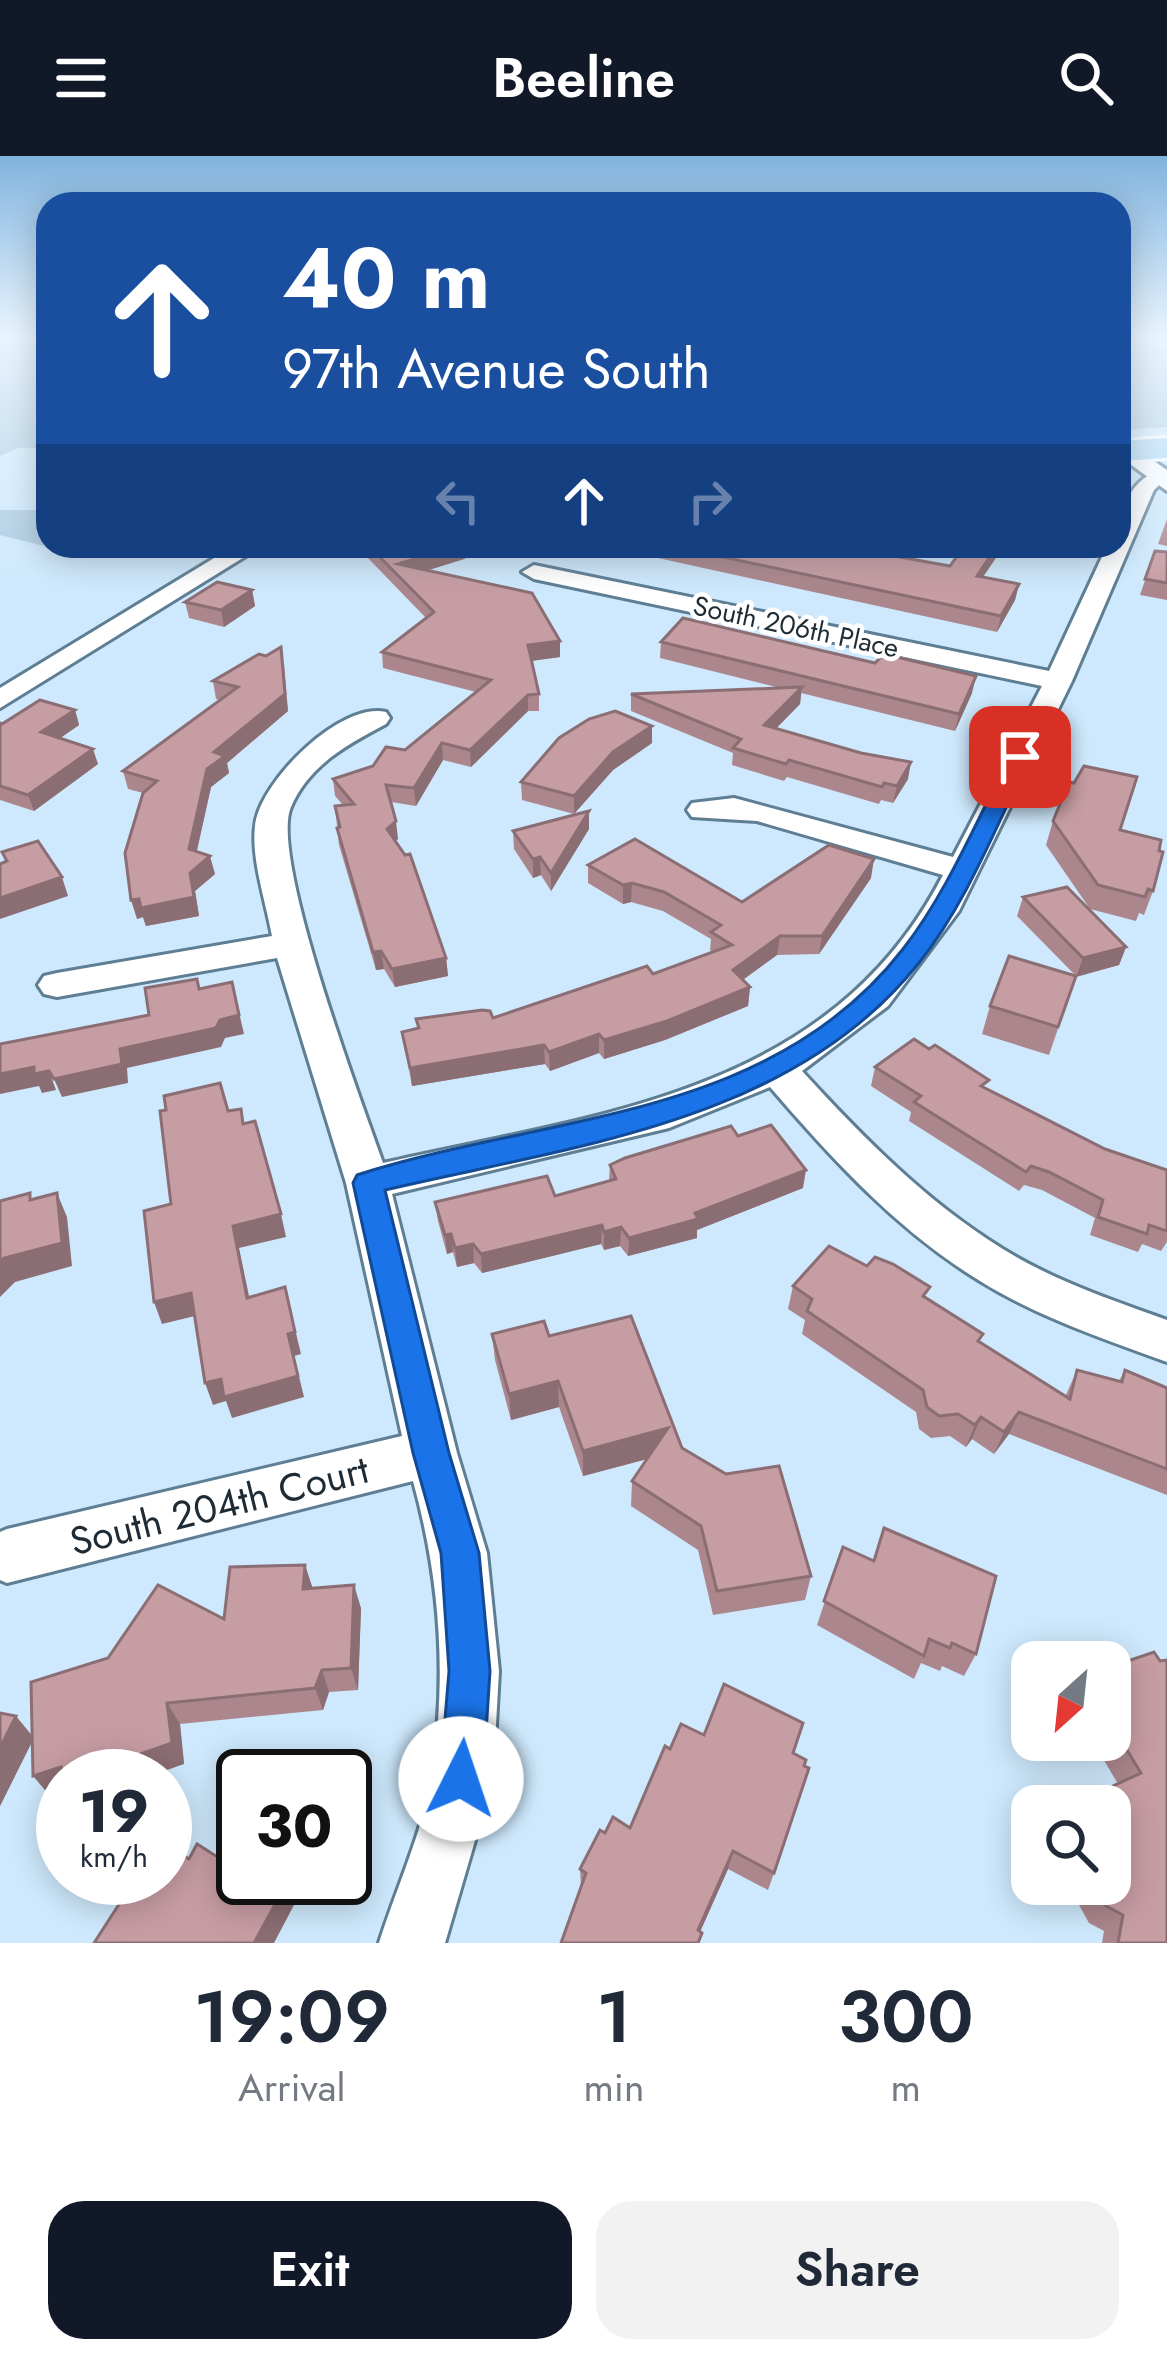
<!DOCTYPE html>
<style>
:root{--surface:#fff;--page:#f2f2f3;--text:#1f2937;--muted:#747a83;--accent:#111827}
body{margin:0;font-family:Jost,sans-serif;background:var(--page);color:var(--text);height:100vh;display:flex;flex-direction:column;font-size:45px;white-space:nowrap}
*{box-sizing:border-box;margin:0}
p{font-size:39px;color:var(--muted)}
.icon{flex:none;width:66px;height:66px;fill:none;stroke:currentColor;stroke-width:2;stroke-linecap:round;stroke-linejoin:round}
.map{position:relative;height:1787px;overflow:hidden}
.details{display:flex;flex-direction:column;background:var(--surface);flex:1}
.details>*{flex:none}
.banner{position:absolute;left:36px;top:36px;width:1095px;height:366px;border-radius:36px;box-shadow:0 6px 30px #0003;background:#1a4fa0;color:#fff;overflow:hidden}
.needle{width:78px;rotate:207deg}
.fabs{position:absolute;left:1011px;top:1485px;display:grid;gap:24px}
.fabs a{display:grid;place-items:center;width:120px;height:120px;border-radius:24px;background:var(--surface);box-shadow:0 6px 30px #0003;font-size:60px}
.speed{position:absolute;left:36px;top:1593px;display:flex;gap:24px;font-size:60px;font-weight:700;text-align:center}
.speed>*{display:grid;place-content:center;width:156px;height:156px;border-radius:50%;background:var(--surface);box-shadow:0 6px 30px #0003;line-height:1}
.speed small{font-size:30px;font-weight:400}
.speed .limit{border:6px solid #111;border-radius:18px;background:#fff;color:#111}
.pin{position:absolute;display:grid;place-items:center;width:102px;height:102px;color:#fff;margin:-51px;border-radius:24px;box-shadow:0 6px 18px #0006}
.me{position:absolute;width:132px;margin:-66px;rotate:4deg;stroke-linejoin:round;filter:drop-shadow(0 0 9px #0008)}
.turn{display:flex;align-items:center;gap:42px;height:252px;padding:0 48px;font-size:54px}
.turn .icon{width:156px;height:156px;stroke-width:2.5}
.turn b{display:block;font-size:84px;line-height:102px}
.lanes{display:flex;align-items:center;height:114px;padding:0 48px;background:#0003;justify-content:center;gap:60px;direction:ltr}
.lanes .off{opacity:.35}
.eta{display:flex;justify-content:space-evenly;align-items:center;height:204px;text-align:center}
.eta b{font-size:72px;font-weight:600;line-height:84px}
.cta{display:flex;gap:24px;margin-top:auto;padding:24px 48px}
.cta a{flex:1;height:138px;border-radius:36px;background:var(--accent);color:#fff;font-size:48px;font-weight:600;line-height:138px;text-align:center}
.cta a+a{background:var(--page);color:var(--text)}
header{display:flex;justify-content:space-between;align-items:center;height:156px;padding:0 48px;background:var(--accent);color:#fff;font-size:54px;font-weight:600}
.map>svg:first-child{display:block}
</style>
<header><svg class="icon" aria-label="menu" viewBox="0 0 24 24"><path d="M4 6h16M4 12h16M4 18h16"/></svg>Beeline<svg class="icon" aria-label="search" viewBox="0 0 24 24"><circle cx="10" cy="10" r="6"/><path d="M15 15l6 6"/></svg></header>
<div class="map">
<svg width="1167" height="1787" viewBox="0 0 1167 1787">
<rect width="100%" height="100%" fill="#cee9fd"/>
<g fill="#accbe2">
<polygon points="0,180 25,180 18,185 48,191 48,292 18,292 0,300"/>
<polygon points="1130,185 1167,192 1167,271 1119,274 1119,186"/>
<polygon points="0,354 48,354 48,390 85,390 72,397 0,379"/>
</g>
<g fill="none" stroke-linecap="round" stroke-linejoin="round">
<defs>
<g id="minor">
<path d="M1156,316l11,6 -13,12 -82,191 -113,230 -71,95 -86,65c67,73 138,145 227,193 44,23 91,39 138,56v42c-63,-23 -129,-45 -187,-81 -82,-50 -147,-121 -210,-194l-101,41 -277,66 65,259 30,100 12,118 -6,108 -48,164h-66c17,-54 44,-112 53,-168 15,-101 8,-196 -19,-294l-406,102 -7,-3v-48l7,-3 395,-93 -56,-253 -69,-225 -220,39 -13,-3 -6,-9 6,-9 13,-3 215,-37c-6,-34 -21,-77 -17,-110 4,-44 86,-125 131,-114l4,6 -4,6c-38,20 -77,41 -95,83 -22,49 71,296 92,356 216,-49 447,-69 560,-288l-186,-54 -65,-4 -5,-7 5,-7 42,-5 219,59 89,-171 -508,-107 -12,-7 12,-7 515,106 58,-125h12c0,-29 7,-63 37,-74z"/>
<polygon points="234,390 262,390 0,552 0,532"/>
</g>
<polygon id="tertiary" points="1128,287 1167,314 1167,335 1119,300 1119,290"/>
<polygon id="primary" points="1167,282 1167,302 1119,305 1119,285"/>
</defs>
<use href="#minor" stroke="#5e7e94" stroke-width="6"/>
<use href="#tertiary" stroke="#5e7e94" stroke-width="6"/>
<use href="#primary" stroke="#fff" stroke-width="6"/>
<use href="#minor" fill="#fff" fill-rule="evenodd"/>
<use href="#tertiary" fill="#fff" fill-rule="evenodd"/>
<use href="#primary" fill="#aed8f5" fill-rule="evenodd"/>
</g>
<g fill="#ab878d">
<polygon points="1167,363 1167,390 1158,388"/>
<polygon points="328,390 484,390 464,403 428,414 560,485 560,501 532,505 539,538 539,555 528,555 471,611 443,604 416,650 391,646 398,683 395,685 446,802 448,820 395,831 384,813 376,814 339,689 335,650 343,649 335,640 333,623 373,610 405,594 476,536 383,512 382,496 426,462 365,399"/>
<polygon points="558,390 899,390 891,400 1019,428 1015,444 997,476 635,397 630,401 588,392 584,395"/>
<polygon points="1155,395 1167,396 1167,444 1140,439"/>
<polygon points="252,434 255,450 224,471 189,462 185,446"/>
<polygon points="661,486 972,537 955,575 801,537 800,548 776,572 908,623 893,647 881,644 879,648 787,621 784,625 732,609 733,597 631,555 631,538 780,532 660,502"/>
<polygon points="284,508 288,555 227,607 229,617 211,631 197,695 215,718 195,735 199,760 146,770 143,761 137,763 143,637 128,633 123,615 221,544 216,543 213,525"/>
<polygon points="75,554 79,569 60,582 98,608 34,655 0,644 0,567"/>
<polygon points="652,587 613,614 574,658 522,644 521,626"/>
<polygon points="589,655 589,673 551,735 541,719 533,722 514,693 513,675"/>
<polygon points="1053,665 1120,674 1153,735 1144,759 1139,757 1136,765 1090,753 1046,689"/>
<polygon points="588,709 742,746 871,722 819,798 777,799 743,824 750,831 748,850 665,884 604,903 599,897 550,915 545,908 412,930 402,876 418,873 416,863 493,862 653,818 712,796 710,794 711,783 663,755 631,746 623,748 588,727"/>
<polygon points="1023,741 1126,791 1119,809 1076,820 1049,899 982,878 990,850 1075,819 1017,760"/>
<polygon points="875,911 986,932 1105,993 1167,1014 1167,1086 1161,1095 1142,1088 1138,1096 1090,1079 1095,1062 1042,1034 1024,1029 1019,1035 909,965 911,956 871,930"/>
<polygon points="738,980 803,1032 697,1074 697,1082 628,1100 620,1090 604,1094 601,1088 482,1117 474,1107 457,1111 453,1096 447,1098 438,1065 435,1046 555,1040 609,1025 610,1009"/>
<polygon points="793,1130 927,1143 980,1187 1065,1241 1077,1214 1119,1225 1125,1214 1167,1232 1167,1339 1009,1278 994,1298 972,1283 966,1291 950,1280 931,1282 919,1273 916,1256 802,1178 805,1164 788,1153"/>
<polygon points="492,1178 549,1180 682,1292 811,1420 805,1444 713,1459 698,1394 631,1350 632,1325 647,1303 583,1320 559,1251 511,1264 495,1204"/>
<polygon points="843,1391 976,1498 964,1520 942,1510 940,1515 921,1507 914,1523 817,1469"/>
<polygon points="305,1409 312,1432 361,1452 358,1534 329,1536 323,1554 180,1568 184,1608 63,1620 63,1636 50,1640 32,1585 0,1650 0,1557 32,1579 224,1463"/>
<polygon points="1154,1496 1167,1787 1102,1787 1104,1775 1089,1767 1079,1749 1082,1728 1110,1728 1110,1650 1096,1650 1113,1630 1118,1628 1092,1584 1110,1584 1110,1511"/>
<polygon points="704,1579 793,1598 774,1717 768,1734 728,1713 700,1776 581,1731 580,1713 605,1677 630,1672 670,1593"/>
</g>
<g fill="#8b6e73">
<polygon points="457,390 484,390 464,403 400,423 398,408"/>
<polygon points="890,390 899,390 880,413 883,398"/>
<polygon points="997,390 1004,390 973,436 977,420"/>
<polygon points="1019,428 1015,444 997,476 1001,460"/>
<polygon points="252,434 255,450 224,471 221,454"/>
<polygon points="560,485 560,501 529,505 528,489"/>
<polygon points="281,491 288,555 227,607 229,617 211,631 193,711 189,693 207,613 214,596"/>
<polygon points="976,520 972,537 955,575 959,558"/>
<polygon points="802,531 800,548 763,586 764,569"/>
<polygon points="528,539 528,555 471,611 470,594"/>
<polygon points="75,554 79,569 46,592 41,576"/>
<polygon points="652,570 652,587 613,614 574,658 574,640 613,596"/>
<polygon points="442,587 443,604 416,650 414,632"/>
<polygon points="93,593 98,608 34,655 28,639"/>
<polygon points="911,606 908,623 893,647 897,630"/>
<polygon points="589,655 589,673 551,735 551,717"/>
<polygon points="396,665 398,683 389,691 387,673"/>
<polygon points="210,700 215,718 195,735 199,760 146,770 143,761 137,763 131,744 190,717"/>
<polygon points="540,701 541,719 533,722 533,703"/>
<polygon points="874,703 871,722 819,798 822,780"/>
<polygon points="62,721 68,740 0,763 0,742"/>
<polygon points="632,727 631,746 623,748 623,729"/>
<polygon points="780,780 777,799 731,832 733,814"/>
<polygon points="1126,791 1119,809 1076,821 1083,802"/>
<polygon points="381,795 384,813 376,814 373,796"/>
<polygon points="446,802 448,820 395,831 392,813"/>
<polygon points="232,826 244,878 225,882 221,891 127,912 128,927 62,941 54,923 120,893"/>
<polygon points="750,831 748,850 665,884 604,903 604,884"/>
<polygon points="599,878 599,897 550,915 549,896"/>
<polygon points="544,889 545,908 412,930 410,912"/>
<polygon points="34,911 49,915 56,934 42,937 39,930 0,938 0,918"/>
<polygon points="806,1014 803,1032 697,1074 697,1082 628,1100 629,1082"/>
<polygon points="57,1037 67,1061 72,1110 15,1126 0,1141 0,1106"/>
<polygon points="281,1058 286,1081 239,1092 254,1164 247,1142 233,1070"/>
<polygon points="602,1069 601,1088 482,1117 481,1098"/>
<polygon points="621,1071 620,1090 604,1094 604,1076"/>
<polygon points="451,1078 453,1096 447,1098 445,1079"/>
<polygon points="473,1088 474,1107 457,1111 455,1092"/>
<polygon points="285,1131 301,1198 294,1200 304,1241 232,1262 226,1245 213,1249 205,1227 288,1178"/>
<polygon points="191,1137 199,1159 162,1168 154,1146"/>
<polygon points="558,1225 559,1251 511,1264 509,1238"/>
<polygon points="1019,1256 1009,1278 994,1298 1004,1276"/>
<polygon points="981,1261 972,1283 966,1291 975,1269"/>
<polygon points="668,1272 666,1298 583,1320 583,1295"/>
<polygon points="305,1409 313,1433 303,1433"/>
<polygon points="354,1429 361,1452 358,1534 351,1512"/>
<polygon points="322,1514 329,1536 323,1554 315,1532"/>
<polygon points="167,1547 180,1568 184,1608 150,1620 78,1620"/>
<polygon points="16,1560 34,1582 0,1650 0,1592"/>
<polygon points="61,1611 63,1636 50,1640 33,1620"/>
<polygon points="733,1695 728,1713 695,1787 698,1774"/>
<polygon points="284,1732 294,1749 274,1787 254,1787"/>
</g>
<g fill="#c79da4" stroke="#8b6e73" stroke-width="3">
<polygon points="369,390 457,390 398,408 532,437 560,485 528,489 539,538 528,539 470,594 442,587 414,632 386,629 396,665 387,673 405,699 410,698 446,802 392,813 381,795 373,796 337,672 340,671 335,650 354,648 333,623 373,610 386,591 405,594 491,524 382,496 434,456"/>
<polygon points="671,390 890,390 883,398 950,410 964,390 997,390 977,420 1019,428 1001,460"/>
<polygon points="1155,395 1167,396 1167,427 1145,423"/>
<polygon points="217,426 252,434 221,454 185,446"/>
<polygon points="683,462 875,507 884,498 976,520 959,558 661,486"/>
<polygon points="281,491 285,538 214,596 225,600 207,613 189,693 210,700 190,717 194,741 141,752 139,743 131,744 125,697 143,637 157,625 123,615 238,531 213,525 259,498 266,500"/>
<polygon points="802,531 764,569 861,597 911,606 897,630 884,627 882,631 789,604 786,608 733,592 741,583 631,538"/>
<polygon points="40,544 75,554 41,576 93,593 28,639 0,630 0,567 2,568"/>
<polygon points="615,555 652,570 613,596 574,640 521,626 559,582 589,563"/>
<polygon points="1084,610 1137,621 1120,674 1161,684 1159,695 1163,696 1153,735 1148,733 1145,741 1098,729 1053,665 1069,626 1074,627"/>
<polygon points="589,655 551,717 540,701 533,703 513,675"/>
<polygon points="635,683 742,746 829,689 874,703 822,780 780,780 733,814 750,831 667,865 604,884 599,878 549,896 544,889 410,912 402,876 419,872 416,863 482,854 490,855 493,862 647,810 653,818 732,789 711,776 721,769 664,736 632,727 623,729 588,709"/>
<polygon points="38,685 62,721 0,742 0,708 7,705 2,696"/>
<polygon points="1067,731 1126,791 1083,802 1023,741"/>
<polygon points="1009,800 1076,820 1058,871 990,850"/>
<polygon points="197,823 199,833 232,826 239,859 220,864 216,872 120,893 122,908 54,923 49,915 34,918 34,911 0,918 0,888 149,859 145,832"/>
<polygon points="914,883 929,893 935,889 989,924 981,930 1105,993 1167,1014 1167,1075 1149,1069 1147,1078 1098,1061 1103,1044 1049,1016 1031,1010 1026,1016 914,946 921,940 875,911"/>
<polygon points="220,927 228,955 241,953 243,968 255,965 281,1058 233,1070 247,1142 285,1131 295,1176 288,1178 298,1220 224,1241 221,1223 205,1227 191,1137 154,1146 144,1055 171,1048 160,955 166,954 164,940"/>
<polygon points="771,969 806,1014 695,1057 698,1063 629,1082 621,1071 604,1076 602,1069 481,1098 473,1088 455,1092 451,1078 445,1079 435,1046 547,1020 555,1040 616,1023 610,1009 625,1002 731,970 738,980"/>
<polygon points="30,1037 30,1044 57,1037 62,1087 4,1102 0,1106 0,1045"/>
<polygon points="829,1090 867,1110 875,1101 893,1108 930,1131 923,1140 983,1178 978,1185 1070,1243 1077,1214 1122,1226 1125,1214 1167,1232 1167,1313 1019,1256 1004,1276 981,1261 975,1269 958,1258 939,1260 927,1251 923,1234 807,1155 812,1143 793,1130"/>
<polygon points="631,1160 682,1292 726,1318 779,1310 811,1420 717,1435 701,1370 632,1325 668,1272 583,1295 558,1225 509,1238 492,1178 544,1165 549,1180"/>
<polygon points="884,1372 996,1420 976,1498 952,1487 950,1492 929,1483 924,1500 824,1445 843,1391 874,1405"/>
<polygon points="305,1409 303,1433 354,1429 351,1512 322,1514 315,1532 167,1547 172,1587 78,1620 63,1622 61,1611 33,1620 31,1526 108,1502 158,1429 224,1463 230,1411"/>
<polygon points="1154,1496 1160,1505 1167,1504 1167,1787 1118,1787 1123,1759 1106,1750 1096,1732 1097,1728 1110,1728 1110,1650 1113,1630 1141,1617 1110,1566 1110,1511"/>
<polygon points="724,1528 803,1567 793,1597 806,1604 804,1610 809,1612 774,1717 733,1695 698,1774 702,1777 698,1787 561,1787 586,1717 580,1713 600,1674 605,1677 613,1661 630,1672 665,1590 670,1593 681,1568 704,1579"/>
<polygon points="0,1557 16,1560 0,1592"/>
<polygon points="165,1688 189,1703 197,1688 219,1702 223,1695 243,1707 243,1722 268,1722 284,1732 254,1787 94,1787 136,1722 165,1722"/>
</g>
<linearGradient id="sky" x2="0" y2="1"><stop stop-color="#81b3de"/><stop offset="0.42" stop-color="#e9f5fe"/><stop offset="1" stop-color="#e9f5fe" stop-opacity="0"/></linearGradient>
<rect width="1167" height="431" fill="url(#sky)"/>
<path fill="#1a73e8" stroke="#114b97" stroke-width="3" d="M1020,594l10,7c-34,69 -63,146 -112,207 -127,159 -347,182 -533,226l64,263 30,100 11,118 -7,108 -6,15 -16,6 -15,-6 -6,-15 9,-108 -8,-118 -28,-100 -60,-270 4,-8c190,-61 413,-54 546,-226 45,-58 73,-128 107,-192z"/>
<g text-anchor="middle" stroke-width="9" stroke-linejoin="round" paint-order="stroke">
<g font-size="27" fill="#1e2b34" stroke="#fff">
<text transform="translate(796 471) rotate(12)" y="9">South 206th Place</text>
</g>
<g font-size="39" fill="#1e2b34" stroke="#fff">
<text transform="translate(219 1349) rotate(-14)" y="14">South 204th Court</text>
</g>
</g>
</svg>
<div class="fabs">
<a><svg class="needle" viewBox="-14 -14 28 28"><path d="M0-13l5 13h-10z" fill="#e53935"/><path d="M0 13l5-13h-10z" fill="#747a83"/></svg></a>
<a><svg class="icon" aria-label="search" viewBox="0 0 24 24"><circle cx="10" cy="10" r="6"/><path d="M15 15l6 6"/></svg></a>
</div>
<div class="speed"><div>19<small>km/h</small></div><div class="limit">30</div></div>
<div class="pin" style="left:1020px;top:601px;background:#d93025"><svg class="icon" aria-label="arrive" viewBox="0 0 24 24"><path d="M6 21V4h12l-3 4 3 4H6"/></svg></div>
<svg class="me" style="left:461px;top:1623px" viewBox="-20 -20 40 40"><circle r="19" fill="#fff"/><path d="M0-13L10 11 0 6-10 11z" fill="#1a73e8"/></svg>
<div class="banner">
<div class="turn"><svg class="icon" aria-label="ahead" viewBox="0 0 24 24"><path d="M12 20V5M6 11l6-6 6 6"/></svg><div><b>40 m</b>97th Avenue South</div></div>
<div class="lanes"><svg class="icon off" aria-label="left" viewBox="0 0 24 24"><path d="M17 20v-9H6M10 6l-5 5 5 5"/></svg><svg class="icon" aria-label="ahead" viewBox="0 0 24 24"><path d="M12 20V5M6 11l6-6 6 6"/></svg><svg class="icon off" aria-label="right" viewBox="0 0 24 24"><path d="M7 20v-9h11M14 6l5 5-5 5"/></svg></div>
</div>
</div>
<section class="details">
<div class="eta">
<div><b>19:09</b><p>Arrival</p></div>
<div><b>1</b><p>min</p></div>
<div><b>300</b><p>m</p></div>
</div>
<div class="cta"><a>Exit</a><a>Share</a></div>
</section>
